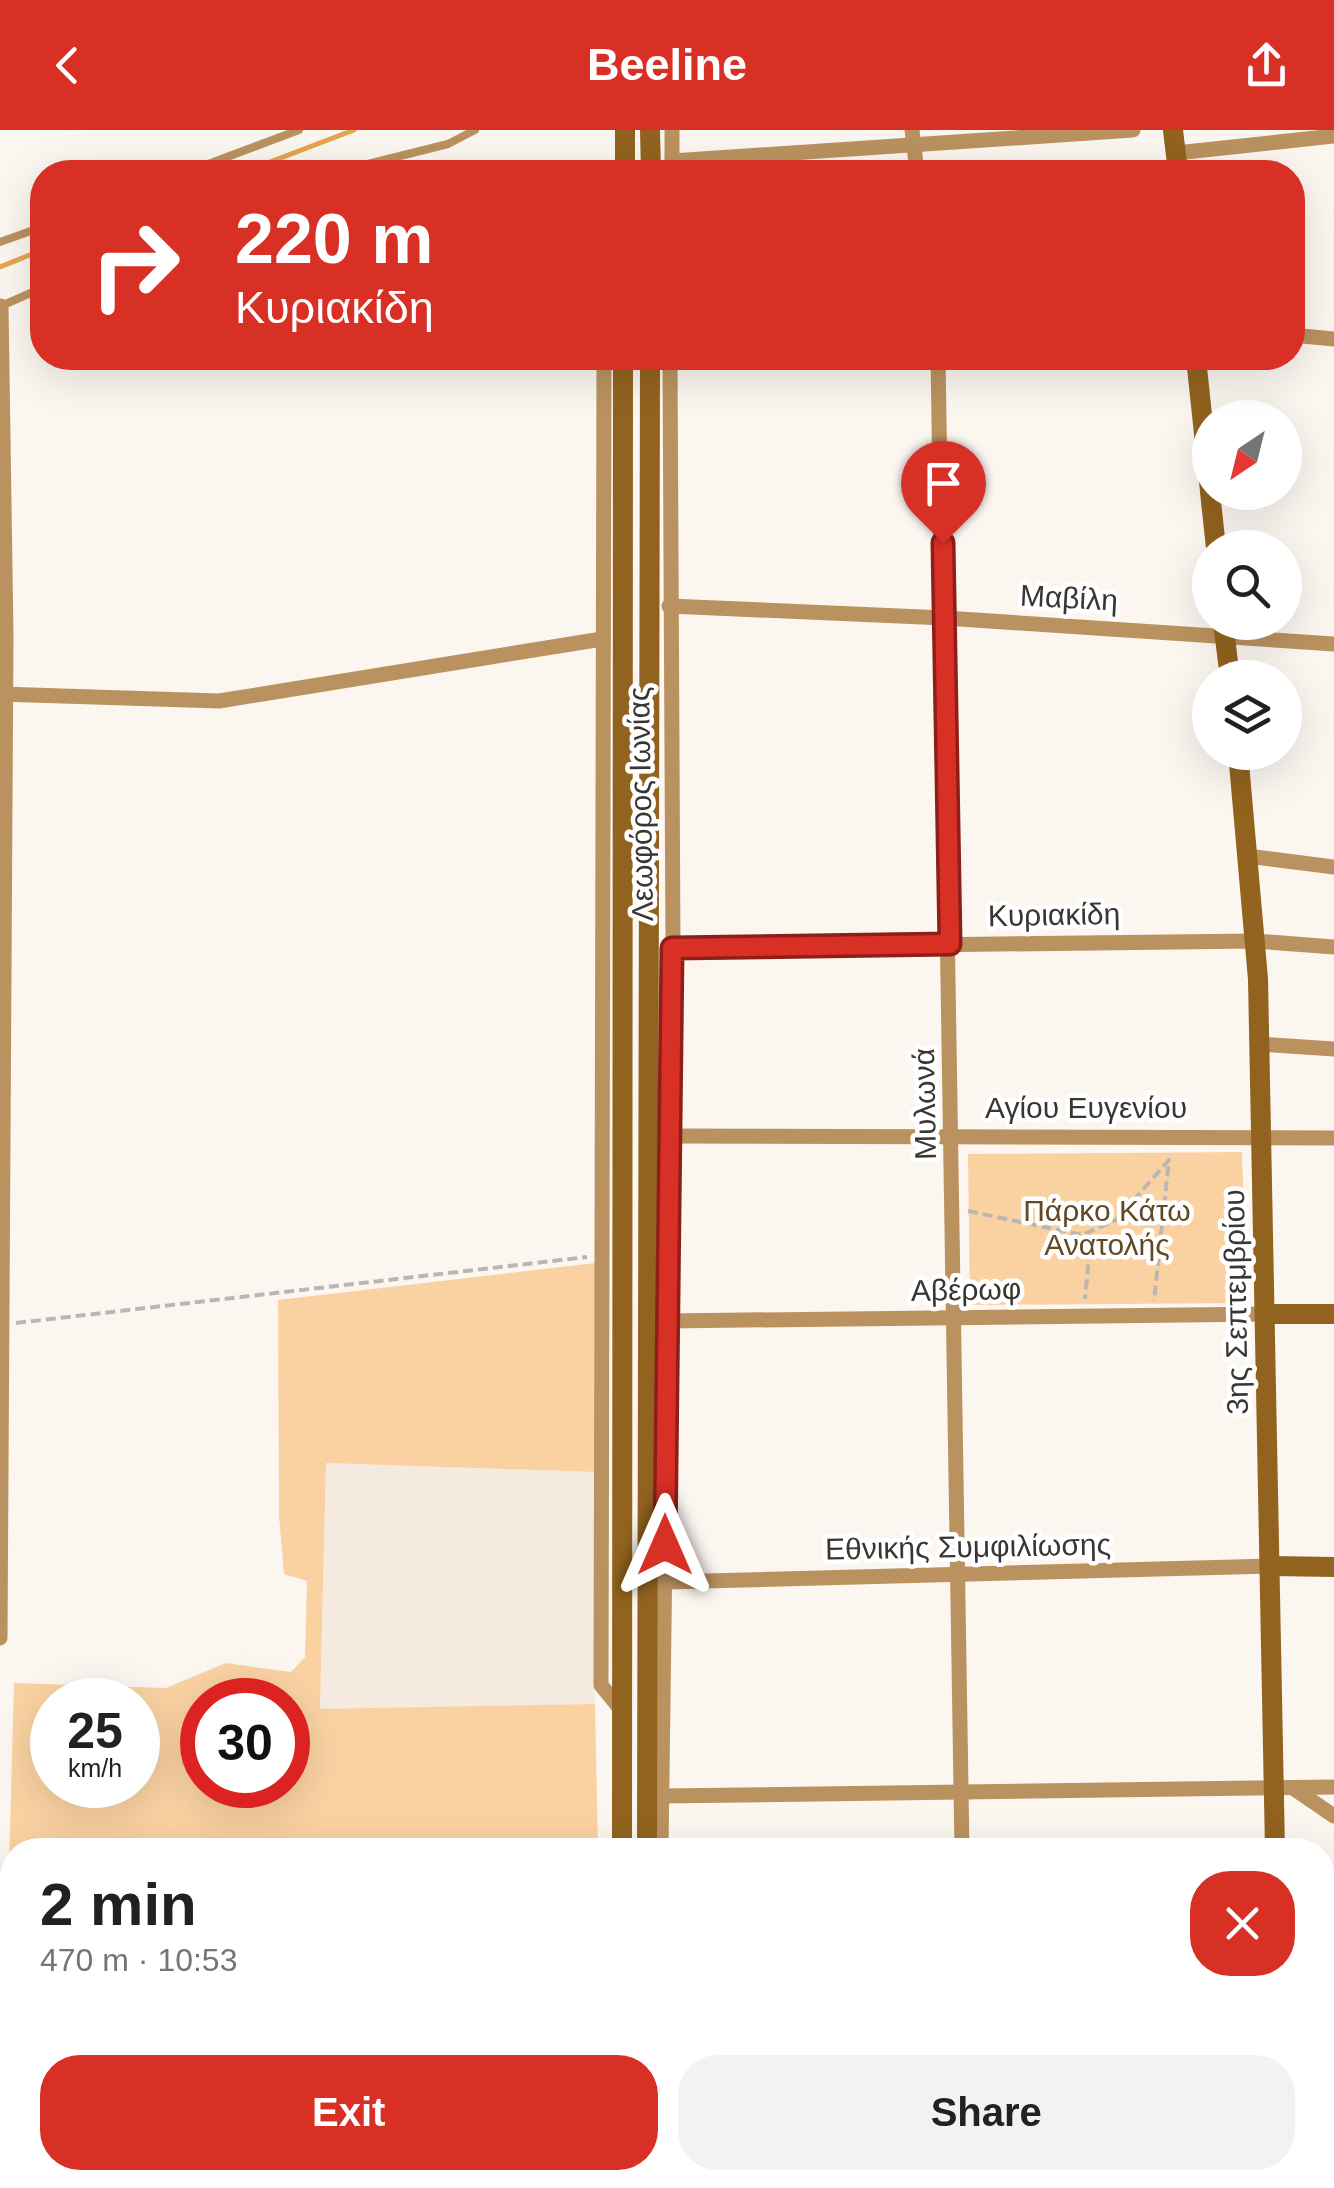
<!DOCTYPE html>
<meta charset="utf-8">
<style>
:root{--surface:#fff;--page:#f2f2f2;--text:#202124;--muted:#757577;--accent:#d93025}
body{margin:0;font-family:Helvetica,sans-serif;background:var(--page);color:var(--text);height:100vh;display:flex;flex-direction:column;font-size:38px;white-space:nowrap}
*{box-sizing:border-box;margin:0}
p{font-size:32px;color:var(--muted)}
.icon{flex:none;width:55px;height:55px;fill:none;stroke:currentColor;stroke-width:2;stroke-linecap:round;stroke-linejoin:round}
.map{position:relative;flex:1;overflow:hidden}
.details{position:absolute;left:0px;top:1708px;width:1335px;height:352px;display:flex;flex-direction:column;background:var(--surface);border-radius:40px 40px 0 0;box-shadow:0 10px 40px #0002}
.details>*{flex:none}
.guide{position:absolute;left:30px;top:30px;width:1275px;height:210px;border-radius:40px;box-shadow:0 10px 40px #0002;background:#d93025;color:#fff;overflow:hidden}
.needle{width:65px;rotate:215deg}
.tools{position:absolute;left:1192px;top:270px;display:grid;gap:20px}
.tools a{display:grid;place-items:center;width:110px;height:110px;border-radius:50%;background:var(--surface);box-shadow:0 10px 40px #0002;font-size:50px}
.speed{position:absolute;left:30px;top:1548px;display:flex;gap:20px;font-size:50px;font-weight:700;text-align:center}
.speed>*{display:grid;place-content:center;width:130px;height:130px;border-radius:50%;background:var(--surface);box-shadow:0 10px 40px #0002;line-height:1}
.speed small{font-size:25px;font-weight:400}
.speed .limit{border:15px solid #d22;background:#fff;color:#111}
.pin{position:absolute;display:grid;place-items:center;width:85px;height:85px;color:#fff;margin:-102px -42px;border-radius:50% 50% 50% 0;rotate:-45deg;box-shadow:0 0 10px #0007}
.pin .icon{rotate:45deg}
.me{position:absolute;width:110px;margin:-55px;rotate:0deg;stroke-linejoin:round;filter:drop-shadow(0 0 8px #0008)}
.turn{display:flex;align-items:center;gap:35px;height:210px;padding:0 40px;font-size:45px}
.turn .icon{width:130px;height:130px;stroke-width:2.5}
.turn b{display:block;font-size:70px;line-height:85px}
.round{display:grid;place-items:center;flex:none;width:105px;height:105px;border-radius:40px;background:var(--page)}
.headline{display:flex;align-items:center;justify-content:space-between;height:170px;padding:0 40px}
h1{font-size:60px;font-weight:700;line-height:75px}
.cta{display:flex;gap:20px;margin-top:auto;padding:20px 40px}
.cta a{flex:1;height:115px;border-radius:40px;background:var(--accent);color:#fff;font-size:40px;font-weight:700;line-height:115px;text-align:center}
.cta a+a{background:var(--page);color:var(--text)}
header{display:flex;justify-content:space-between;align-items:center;height:130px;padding:0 40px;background:var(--accent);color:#fff;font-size:45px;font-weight:700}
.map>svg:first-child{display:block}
</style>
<header><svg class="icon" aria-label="back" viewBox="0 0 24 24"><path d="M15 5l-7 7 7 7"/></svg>Beeline<svg class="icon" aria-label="share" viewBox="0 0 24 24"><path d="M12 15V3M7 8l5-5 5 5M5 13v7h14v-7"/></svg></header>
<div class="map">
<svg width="1334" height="2058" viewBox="0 0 1334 2058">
<rect width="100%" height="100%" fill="#fbf6f0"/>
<polygon fill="#f4eadf" points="326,1333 594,1342 595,1574 320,1580"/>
<g fill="#fad2a2" fill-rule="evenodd">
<polygon points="1242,1022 1247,1173 970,1175 968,1024"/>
<path d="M595,1133l-1,209 -268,-9 -6,246 275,-5 3,146h-586l-3,18 5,-185 152,5 60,-25 65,9 14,-15 2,-76 -23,-7 -5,-59 -1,-215zM52,1570h86v85h-86zM202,1570h86v85h-86z"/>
<polygon points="0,1927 12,1929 12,2048 562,2048 592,2054 592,2058 0,2058"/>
</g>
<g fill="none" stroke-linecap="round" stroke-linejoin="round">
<g stroke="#e4a550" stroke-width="5">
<polyline points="244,42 354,0"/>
<polyline points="0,137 42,120"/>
</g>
<g stroke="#bab6b1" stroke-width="4" stroke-dasharray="10 5" stroke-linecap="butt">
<polyline points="968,1081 1082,1105 1116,1090 1169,1030 1154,1171"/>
<polyline points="1082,1105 1088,1138 1085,1169"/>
<polyline points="16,1193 587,1127"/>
<polyline points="1204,2058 1204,2048"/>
<polyline points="1254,2058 1254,2048"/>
</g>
<g stroke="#ba925f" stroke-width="8">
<polyline points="1181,33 1199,42"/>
<polyline points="187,42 299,0"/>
<polyline points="336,42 448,14 475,0"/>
<polyline points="0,112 42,97"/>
<polyline points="1,176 42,158"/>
</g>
<g stroke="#ba925f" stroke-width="15">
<polyline points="672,0 672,42"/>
<polyline points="912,0 917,42"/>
<polyline points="1176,23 1334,6"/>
<polyline points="672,31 1133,0"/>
<polyline points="1292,205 1334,209"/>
<polyline points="604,228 601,1555 622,1581"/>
<polyline points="938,228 962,1720"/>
<polyline points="670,232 730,228"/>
<polyline points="669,476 945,488 1334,514"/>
<polyline points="0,564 219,571 602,509"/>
<polyline points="1247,726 1334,737"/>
<polyline points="673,818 1255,811 1334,817"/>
<polyline points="1259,914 1334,919"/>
<polyline points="670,1006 1334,1008"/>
<polyline points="666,1191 1267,1184"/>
<polyline points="665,1452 1272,1436"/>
<polyline points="0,1508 6,505 1,176"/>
<polyline points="1293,1658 1334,1686"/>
<polyline points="662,1666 1334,1657"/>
<polyline points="661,1720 673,818 670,228"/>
<polyline points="1322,1843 1334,1851"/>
<polyline points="0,1891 12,1892"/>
<polyline points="658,2048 659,2058"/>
<polyline points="816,2048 816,2058"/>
<polyline points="971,2048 971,2058"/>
</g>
<g stroke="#92631f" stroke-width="20">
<polyline points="625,0 625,42"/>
<polyline points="650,0 651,42"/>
<polyline points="1173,0 1178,42"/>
<polyline points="1196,228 1210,361"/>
<polyline points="1210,362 1216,418"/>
<polyline points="1223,492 1230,548"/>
<polyline points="1238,622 1258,849 1275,1720"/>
<polyline points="1267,1184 1334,1184"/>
<polyline points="1272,1436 1334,1437"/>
<polyline points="622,1720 623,228"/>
<polyline points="647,1720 650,228"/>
<polyline points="613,2048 613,2058"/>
<polyline points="638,2048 638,2058"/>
<polyline points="1278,2058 1278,2048"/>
</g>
</g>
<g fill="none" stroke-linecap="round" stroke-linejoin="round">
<defs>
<polyline id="route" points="665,1415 672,818 950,814 943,413"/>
</defs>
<use href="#route" stroke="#8d1f18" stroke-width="25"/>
<use href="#route" stroke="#d93025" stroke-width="18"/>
</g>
<g text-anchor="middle" stroke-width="9" stroke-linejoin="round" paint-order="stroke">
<g font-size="30" fill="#393734" stroke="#fff">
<text transform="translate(1069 468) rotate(3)" y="10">Μαβίλη</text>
<text transform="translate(641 674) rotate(-91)" y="10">Λεωφόρος Ιωνίας</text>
<text transform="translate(1054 785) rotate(-1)" y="10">Κυριακίδη</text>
<text transform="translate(925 974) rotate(-91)" y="10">Μυλωνά</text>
<text x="1086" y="988">Αγίου Ευγενίου</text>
<text transform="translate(966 1160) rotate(-1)" y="10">Αβέρωφ</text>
<text transform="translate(1236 1172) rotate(-91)" y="10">3ης Σεπτεμβρίου</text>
<text transform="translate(968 1417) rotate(-1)" y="10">Εθνικής Συμφιλίωσης</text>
</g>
<g font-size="30" fill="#634825" stroke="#fff">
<text x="1107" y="1091">Πάρκο Κάτω<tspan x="1107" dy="34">Ανατολής</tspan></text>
</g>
</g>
</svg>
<div class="tools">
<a><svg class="needle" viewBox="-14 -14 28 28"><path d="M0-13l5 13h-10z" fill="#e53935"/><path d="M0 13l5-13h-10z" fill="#757577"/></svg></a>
<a><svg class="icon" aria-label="search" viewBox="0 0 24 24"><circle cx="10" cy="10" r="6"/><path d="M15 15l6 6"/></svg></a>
<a><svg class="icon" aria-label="layers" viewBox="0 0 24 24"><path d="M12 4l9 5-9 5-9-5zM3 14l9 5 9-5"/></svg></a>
</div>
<div class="speed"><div>25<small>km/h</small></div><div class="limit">30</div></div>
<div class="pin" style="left:943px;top:413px;background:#d93025"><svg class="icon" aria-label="arrive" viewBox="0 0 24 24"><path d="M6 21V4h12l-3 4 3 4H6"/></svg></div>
<svg class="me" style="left:665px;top:1415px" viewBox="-20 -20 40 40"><path d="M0-17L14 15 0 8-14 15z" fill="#d93025" stroke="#fff" stroke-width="4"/></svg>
<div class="guide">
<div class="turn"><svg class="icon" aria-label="right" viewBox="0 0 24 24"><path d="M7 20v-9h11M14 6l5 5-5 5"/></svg><div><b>220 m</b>Κυριακίδη</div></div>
</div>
<section class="details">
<div class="headline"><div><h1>2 min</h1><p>470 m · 10:53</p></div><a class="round" style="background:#d93025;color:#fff"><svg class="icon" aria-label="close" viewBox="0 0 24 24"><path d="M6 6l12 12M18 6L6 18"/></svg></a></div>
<div class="cta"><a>Exit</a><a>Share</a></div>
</section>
</div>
